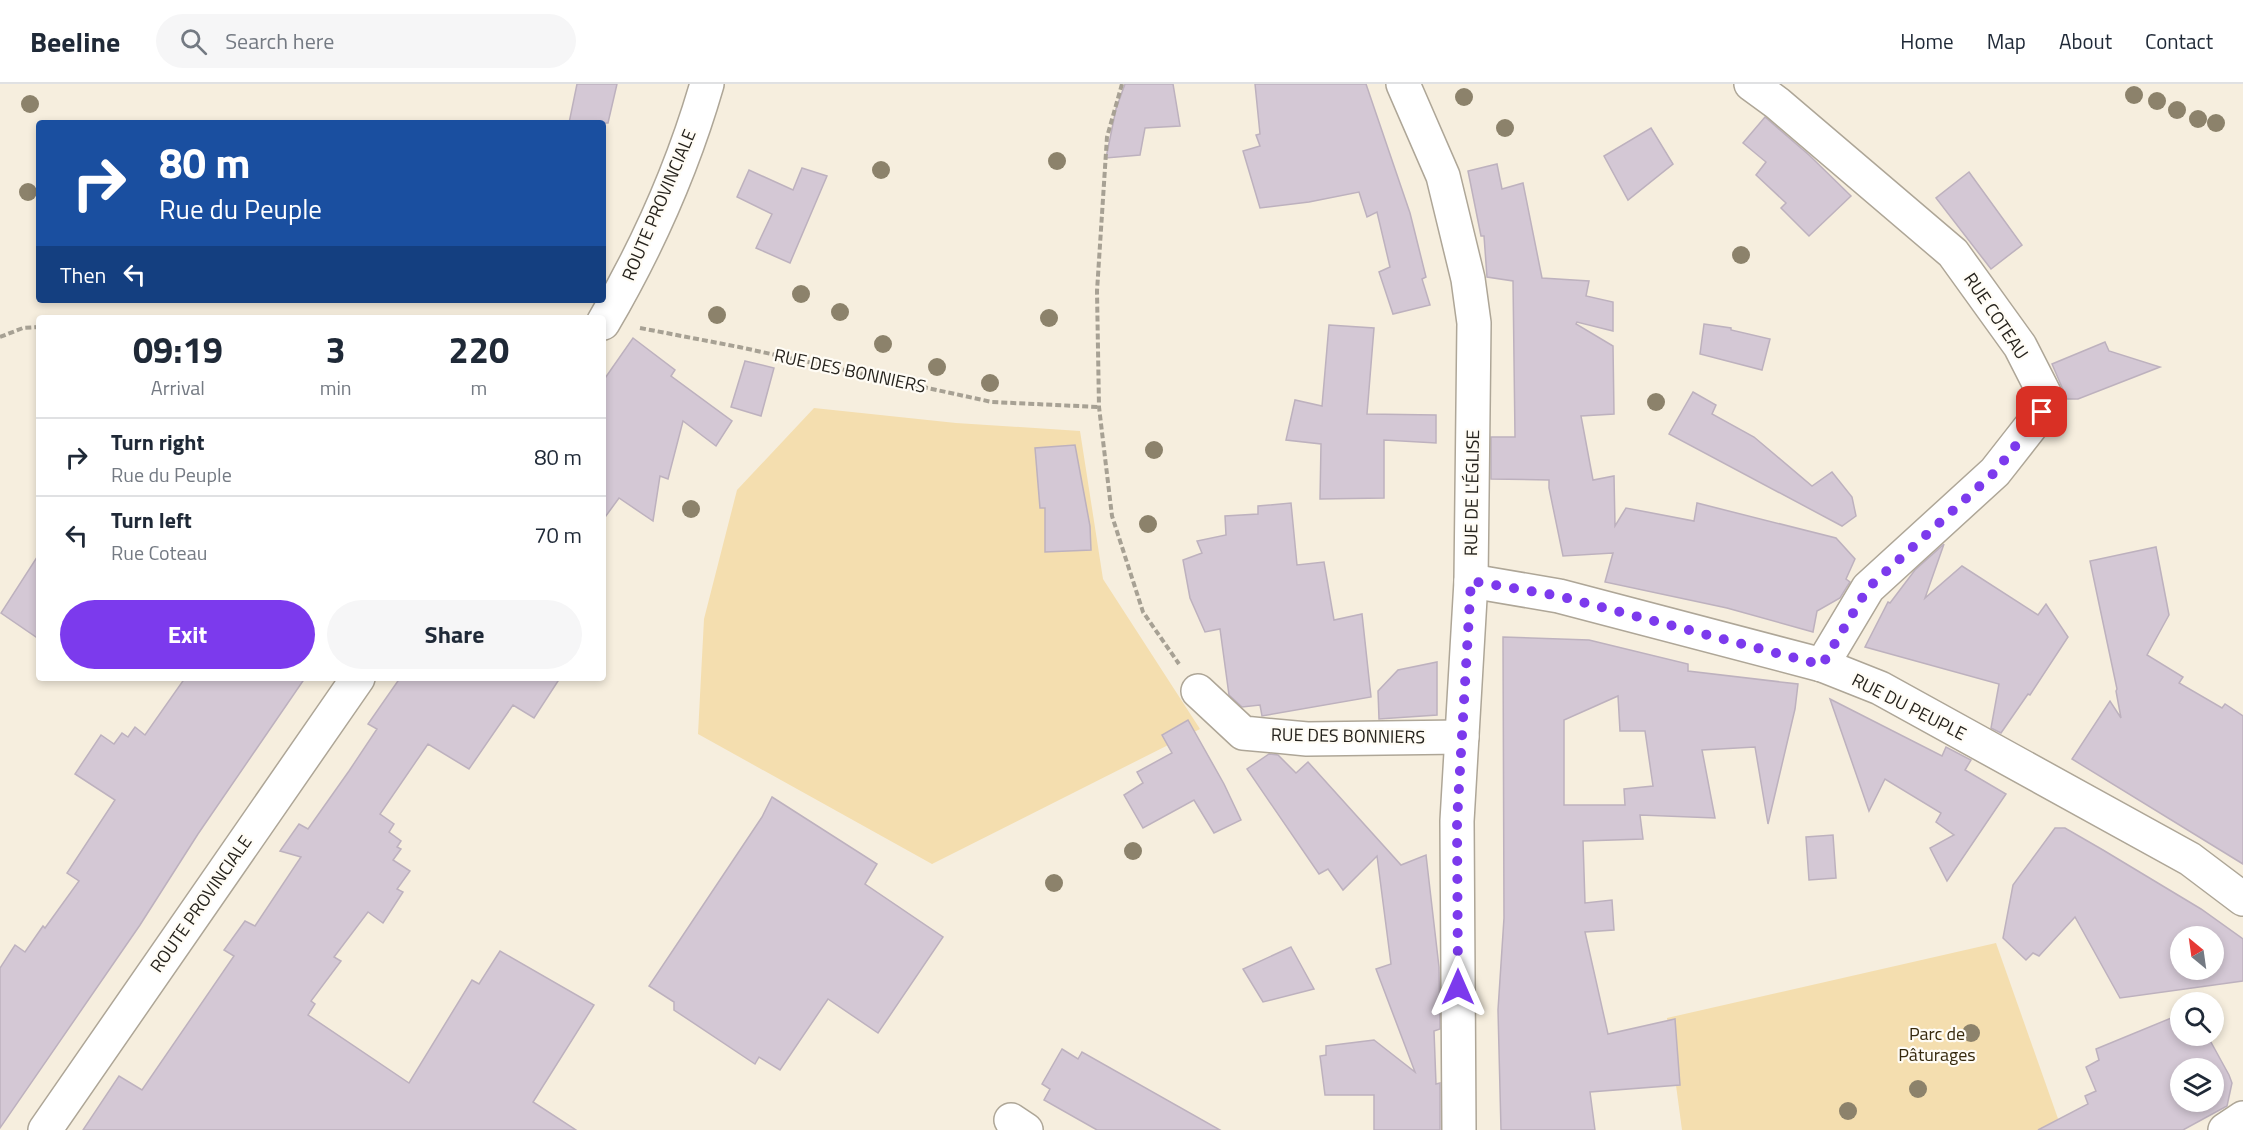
<!DOCTYPE html>
<meta charset="utf-8">
<style>
:root{--surface:#fff;--page:#f6f6f7;--text:#1f2937;--muted:#747a83;--line:#e0e1e3;--accent:#7c3aed}
body{margin:0;font-family:"Titillium Web",sans-serif;background:var(--page);color:var(--text);height:100vh;display:flex;flex-direction:column;font-size:22px;white-space:nowrap}
*{box-sizing:border-box;margin:0}
p{font-size:20px;color:var(--muted)}
.icon{flex:none;width:33px;height:33px;fill:none;stroke:currentColor;stroke-width:2;stroke-linecap:round;stroke-linejoin:round}
.map{position:relative;flex:1;overflow:hidden}
.side{position:absolute;left:36px;top:231px;width:570px;height:366px;display:flex;flex-direction:column;background:var(--surface);border-radius:6px;box-shadow:0 3px 9px #0003}
.side>*{flex:none}
.hud{position:absolute;left:36px;top:36px;width:570px;height:183px;border-radius:6px;box-shadow:0 3px 9px #0003;background:#1a4fa0;color:#fff;overflow:hidden}
.needle{width:39px;rotate:331deg}
.fabs{position:absolute;left:2170px;top:842px;display:grid;gap:12px}
.fabs a{display:grid;place-items:center;width:54px;height:54px;border-radius:50%;background:var(--surface);box-shadow:0 3px 9px #0003;font-size:30px}
.pin{position:absolute;display:grid;place-items:center;width:51px;height:51px;color:#fff;margin:-26px;border-radius:12px;box-shadow:0 3px 9px #0006}
.me{position:absolute;width:66px;margin:-33px;rotate:0deg;stroke-linejoin:round;filter:drop-shadow(0 0 4px #0008)}
.turn{display:flex;align-items:center;gap:21px;height:126px;padding:0 24px;font-size:27px}
.turn .icon{width:78px;height:78px;stroke-width:2.5}
.turn b{display:block;font-size:42px;line-height:51px}
.then{display:flex;align-items:center;height:57px;padding:0 24px;background:#0003;gap:12px;font-size:22px}
.eta{display:flex;justify-content:space-evenly;align-items:center;height:102px;text-align:center}
.eta b{font-size:36px;font-weight:700;line-height:42px}
.action{display:flex;gap:12px;margin-top:auto;padding:12px 24px}
.action a{flex:1;height:69px;border-radius:36px;background:var(--accent);color:#fff;font-size:24px;font-weight:700;line-height:69px;text-align:center}
.action a+a{background:var(--page);color:var(--text)}
ul{padding:0;list-style:none}
li{display:flex;align-items:center;gap:18px;height:78px;padding:0 24px;border-top:2px solid var(--line)}
li div{flex:1}
li b{display:block;font-size:22px}
li em{font-style:normal}
header{display:flex;align-items:center;gap:36px;box-sizing:border-box;height:84px;padding:0 30px;background:var(--surface);border-bottom:2px solid var(--line)}
header strong{font-size:28px}
nav{display:flex;gap:33px;margin-inline-start:auto;font-size:21px}
.search{width:420px;height:54px;background:var(--page);display:flex;align-items:center;gap:15px;box-sizing:border-box;padding:0 21px;border-radius:33px;color:var(--muted);font-size:22px}
.map>svg:first-child{display:block}
</style>
<header>
<strong>Beeline</strong>
<div class="search"><svg class="icon" aria-label="search" viewBox="0 0 24 24"><circle cx="10" cy="10" r="6"/><path d="M15 15l6 6"/></svg>Search here</div>
<nav><a>Home</a><a>Map</a><a>About</a><a>Contact</a></nav>
</header>
<div class="map">
<svg width="2243" height="1046" viewBox="0 0 2243 1046">
<rect width="100%" height="100%" fill="#f6eede"/>
<g fill="#f4deaf">
<polygon points="814,324 956,339 1080,347 1103,495 1200,645 932,780 698,650 704,535 737,406"/>
<polygon points="1996,859 2062,1046 1682,1046 1667,934"/>
</g>
<g fill="#d4c8d5" stroke="#bdb1be" stroke-width="1.5" fill-rule="evenodd">
<polygon points="577,0 617,0 608,39 569,39"/>
<polygon points="1125,0 1173,0 1180,42 1145,44 1140,71 1106,74 1116,25"/>
<polygon points="1255,0 1366,0 1410,129 1426,193 1422,195 1430,221 1393,230 1379,188 1390,183 1377,128 1367,133 1359,108 1309,118 1260,124 1243,67 1260,62 1256,51 1260,50"/>
<polygon points="1765,33 1809,71 1851,112 1809,152 1781,124 1786,119 1756,91 1766,78 1743,59"/>
<polygon points="1651,44 1673,80 1628,116 1604,72"/>
<polygon points="1497,80 1502,105 1523,99 1542,194 1589,197 1586,212 1613,218 1613,247 1577,238 1576,240 1613,262 1614,330 1581,332 1593,396 1614,392 1615,442 1626,424 1694,437 1697,419 1836,454 1855,475 1846,495 1850,498 1840,514 1817,527 1813,548 1727,524 1605,498 1613,469 1563,472 1549,404 1549,396 1491,395 1491,353 1515,353 1513,197 1487,193 1484,152 1481,152 1468,87"/>
<polygon points="802,84 827,92 790,179 756,164 772,130 737,113 749,86 793,106"/>
<polygon points="1969,88 2022,161 1991,185 1936,114"/>
<polygon points="1704,240 1731,244 1731,246 1770,255 1762,286 1700,270"/>
<polygon points="1329,241 1374,244 1367,330 1436,331 1436,359 1384,356 1384,414 1320,415 1321,360 1286,356 1295,316 1322,322"/>
<polygon points="633,254 675,286 671,292 732,337 716,362 683,337 668,395 660,392 653,437 619,414 603,436 603,297"/>
<polygon points="2105,258 2109,267 2160,283 2078,315 2067,315 2052,280"/>
<polygon points="745,277 774,284 761,332 731,323"/>
<polygon points="1693,308 1716,321 1712,330 1754,353 1812,402 1832,388 1852,413 1856,432 1842,442 1669,350"/>
<polygon points="1075,361 1090,442 1091,466 1045,468 1045,424 1040,424 1035,364"/>
<polygon points="1291,419 1297,481 1324,478 1334,536 1362,530 1371,613 1262,632 1260,621 1242,623 1229,611 1220,545 1205,548 1190,514 1183,476 1202,469 1197,457 1226,451 1225,432 1258,430 1258,422"/>
<polygon points="1944,460 1925,514 1962,482 2038,531 2046,520 2068,553 2030,611 2028,610 2001,649 1991,644 1999,600 1865,563 1888,518 1890,519 1915,486"/>
<polygon points="2156,463 2169,531 2147,571 2183,593 2179,599 2222,624 2225,620 2243,632 2243,780 2072,675 2110,617 2121,634 2116,607 2117,605 2090,477"/>
<polygon points="39,470 39,555 1,529"/>
<path d="M1503,553l86,3 99,24v7l110,13 -3,25 -27,115 -13,-77 -53,3 13,68 -75,-3 3,24 -60,2 2,62 27,-3 2,30 -29,2 23,102 67,-15 5,66 -90,7 5,38h-94l-3,-120 6,-92zM1618,612l2,35h25l8,55 -29,3 1,16h-61v-85z"/>
<polygon points="1437,578 1437,631 1379,635 1378,607 1398,586"/>
<polygon points="185,594 305,594 198,750 140,841 0,1044 0,884 15,861 25,868 43,842 45,844 79,797 67,789 115,716 75,690 101,651 114,660 122,649 128,653 135,643 145,651"/>
<polygon points="400,594 560,594 534,634 513,621 469,685 428,660 380,730 394,740 389,748 401,757 397,763 401,765 393,776 410,787 397,805 403,808 383,839 368,828 334,873 341,877 311,917 315,920 308,931 409,999 472,896 479,900 500,867 594,921 533,1018 576,1046 83,1046 119,992 142,1006 234,872 224,866 245,837 255,842 301,773 280,767 299,740 308,745 349,687 377,645 368,640"/>
<polygon points="1830,615 1942,672 1946,663 1971,676 1965,686 2006,710 1947,797 1930,764 1954,751 1936,738 1941,729 1885,695 1869,727"/>
<polygon points="1188,636 1224,700 1241,736 1214,749 1194,716 1143,744 1124,711 1143,699 1137,688 1172,669 1162,651"/>
<polygon points="1269,670 1278,671 1296,689 1308,678 1401,781 1426,771 1439,883 1440,945 1434,947 1436,1000 1440,999 1440,1046 1374,1046 1374,1011 1325,1011 1320,972 1326,971 1326,962 1374,956 1415,988 1376,885 1391,880 1377,772 1343,806 1328,785 1319,790 1247,685"/>
<polygon points="772,713 877,780 865,800 943,853 878,949 828,915 780,986 759,973 755,980 674,926 674,918 649,902 762,733"/>
<path d="M2055,744h10l38,22 98,59 42,30v42l-123,17 -45,-81 -36,39 -6,-3 -7,7 -23,-22 10,-53zM2181,852h33v33h-33z"/>
<polygon points="1833,751 1836,794 1809,796 1806,753"/>
<polygon points="1291,863 1314,905 1263,918 1243,885"/>
<path d="M2181,930v21h26l22,40 3,8 -5,23 -44,24h-145l50,-26 -3,-8 11,-5 -10,-24 13,-7 -3,-11zM2181,984h33v33h-33z"/>
<polygon points="1062,965 1078,975 1082,968 1220,1046 1097,1046 1044,1016 1050,1005 1042,1000"/>
</g>
<g fill="none" stroke-linecap="round" stroke-linejoin="round">
<defs>
<g id="street">
<polyline points="1403,0 1443,92 1468,195 1474,239 1471,497 1457,737 1459,1046"/>
<polyline points="1751,0 1777,19 1953,169 2020,262 2045,311 2042,328 1995,388 1868,504 1822,581"/>
<polyline points="1471,497 1559,512 1822,581 1880,604 2190,775 2243,815"/>
<polyline points="1198,607 1243,649 1307,655 1462,653"/>
<polyline points="1011,1036 1026,1046"/>
<polyline points="2225,1046 2243,1034"/>
</g>
<g id="secondary">
<path d="M603,239c44,-75 80,-156 104,-239"/>
<polyline points="45,1046 358,594"/>
</g>
</defs>
<use href="#street" stroke="#aea697" stroke-width="36"/>
<use href="#secondary" stroke="#aea697" stroke-width="36"/>
<g stroke="#a7a194" stroke-width="4" stroke-dasharray="6 3" stroke-linecap="butt">
<polyline points="1122,0 1107,53 1097,207 1099,323 1112,432 1143,528 1179,580"/>
<polyline points="640,244 739,263 992,318 1099,323"/>
<polyline points="0,253 23,244 39,243"/>
</g>
<use href="#street" stroke="#fff" stroke-width="33"/>
<use href="#secondary" stroke="#fff" stroke-width="33"/>
</g>
<g fill="#8c826b">
<circle cx="2134" cy="11" r="9"/>
<circle cx="1464" cy="13" r="9"/>
<circle cx="2157" cy="17" r="9"/>
<circle cx="30" cy="20" r="9"/>
<circle cx="2177" cy="26" r="9"/>
<circle cx="2198" cy="35" r="9"/>
<circle cx="2216" cy="39" r="9"/>
<circle cx="1505" cy="44" r="9"/>
<circle cx="1057" cy="77" r="9"/>
<circle cx="881" cy="86" r="9"/>
<circle cx="28" cy="108" r="9"/>
<circle cx="1741" cy="171" r="9"/>
<circle cx="801" cy="210" r="9"/>
<circle cx="840" cy="228" r="9"/>
<circle cx="717" cy="231" r="9"/>
<circle cx="1049" cy="234" r="9"/>
<circle cx="883" cy="260" r="9"/>
<circle cx="937" cy="283" r="9"/>
<circle cx="990" cy="299" r="9"/>
<circle cx="1656" cy="318" r="9"/>
<circle cx="1154" cy="366" r="9"/>
<circle cx="691" cy="425" r="9"/>
<circle cx="1148" cy="440" r="9"/>
<circle cx="1133" cy="767" r="9"/>
<circle cx="1054" cy="799" r="9"/>
<circle cx="1971" cy="949" r="9"/>
<circle cx="1918" cy="1005" r="9"/>
<circle cx="1848" cy="1027" r="9"/>
</g>
<g fill="none" stroke-linecap="round" stroke-linejoin="round">
<polyline stroke="#7c3aed" stroke-width="10" stroke-dasharray="0 18" points="1458,903 1457,737 1471,497 1559,512 1822,581 1868,504 1995,388 2042,328"/>
</g>
<g text-anchor="middle" stroke-width="4.5" stroke-linejoin="round" paint-order="stroke">
<g font-size="18" fill="#26231d" stroke="#fffcf5">
<text transform="translate(659 121) rotate(-67)" y="6">ROUTE PROVINCIALE</text>
<text transform="translate(1996 232) rotate(56)" y="6">RUE COTEAU</text>
<text transform="translate(850 287) rotate(12)" y="6">RUE DES BONNIERS</text>
<text transform="translate(1472 409) rotate(-89)" y="6">RUE DE L'ÉGLISE</text>
<text transform="translate(1909 623) rotate(27)" y="6">RUE DU PEUPLE</text>
<text transform="translate(1348 652) rotate(1)" y="6">RUE DES BONNIERS</text>
<text transform="translate(201 820) rotate(-55)" y="6">ROUTE PROVINCIALE</text>
</g>
<g font-size="18" fill="#36290d" stroke="#fffcf5">
<text x="1937" y="956">Parc de<tspan x="1937" dy="21">Pâturages</tspan></text>
</g>
</g>
</svg>
<div class="fabs">
<a><svg class="needle" viewBox="-14 -14 28 28"><path d="M0-13l5 13h-10z" fill="#e53935"/><path d="M0 13l5-13h-10z" fill="#747a83"/></svg></a>
<a><svg class="icon" aria-label="search" viewBox="0 0 24 24"><circle cx="10" cy="10" r="6"/><path d="M15 15l6 6"/></svg></a>
<a><svg class="icon" aria-label="layers" viewBox="0 0 24 24"><path d="M12 4l9 5-9 5-9-5zM3 14l9 5 9-5"/></svg></a>
</div>
<div class="pin" style="left:2042px;top:328px;background:#d93025"><svg class="icon" aria-label="arrive" viewBox="0 0 24 24"><path d="M6 21V4h12l-3 4 3 4H6"/></svg></div>
<svg class="me" style="left:1458px;top:903px" viewBox="-20 -20 40 40"><path d="M0-17L14 15 0 8-14 15z" fill="#7c3aed" stroke="#fff" stroke-width="4"/></svg>
<div class="hud">
<div class="turn"><svg class="icon" aria-label="right" viewBox="0 0 24 24"><path d="M7 20v-9h11M14 6l5 5-5 5"/></svg><div><b>80 m</b>Rue du Peuple</div></div>
<div class="then">Then<svg class="icon" aria-label="left" viewBox="0 0 24 24"><path d="M17 20v-9H6M10 6l-5 5 5 5"/></svg></div>
</div>
<section class="side">
<div class="eta">
<div><b>09:19</b><p>Arrival</p></div>
<div><b>3</b><p>min</p></div>
<div><b>220</b><p>m</p></div>
</div>
<ul>
<li><svg class="icon" aria-label="right" viewBox="0 0 24 24"><path d="M7 20v-9h11M14 6l5 5-5 5"/></svg><div><b>Turn right</b><p>Rue du Peuple</p></div><em>80 m</em></li>
<li><svg class="icon" aria-label="left" viewBox="0 0 24 24"><path d="M17 20v-9H6M10 6l-5 5 5 5"/></svg><div><b>Turn left</b><p>Rue Coteau</p></div><em>70 m</em></li>
</ul>
<div class="action"><a>Exit</a><a>Share</a></div>
</section>
</div>
